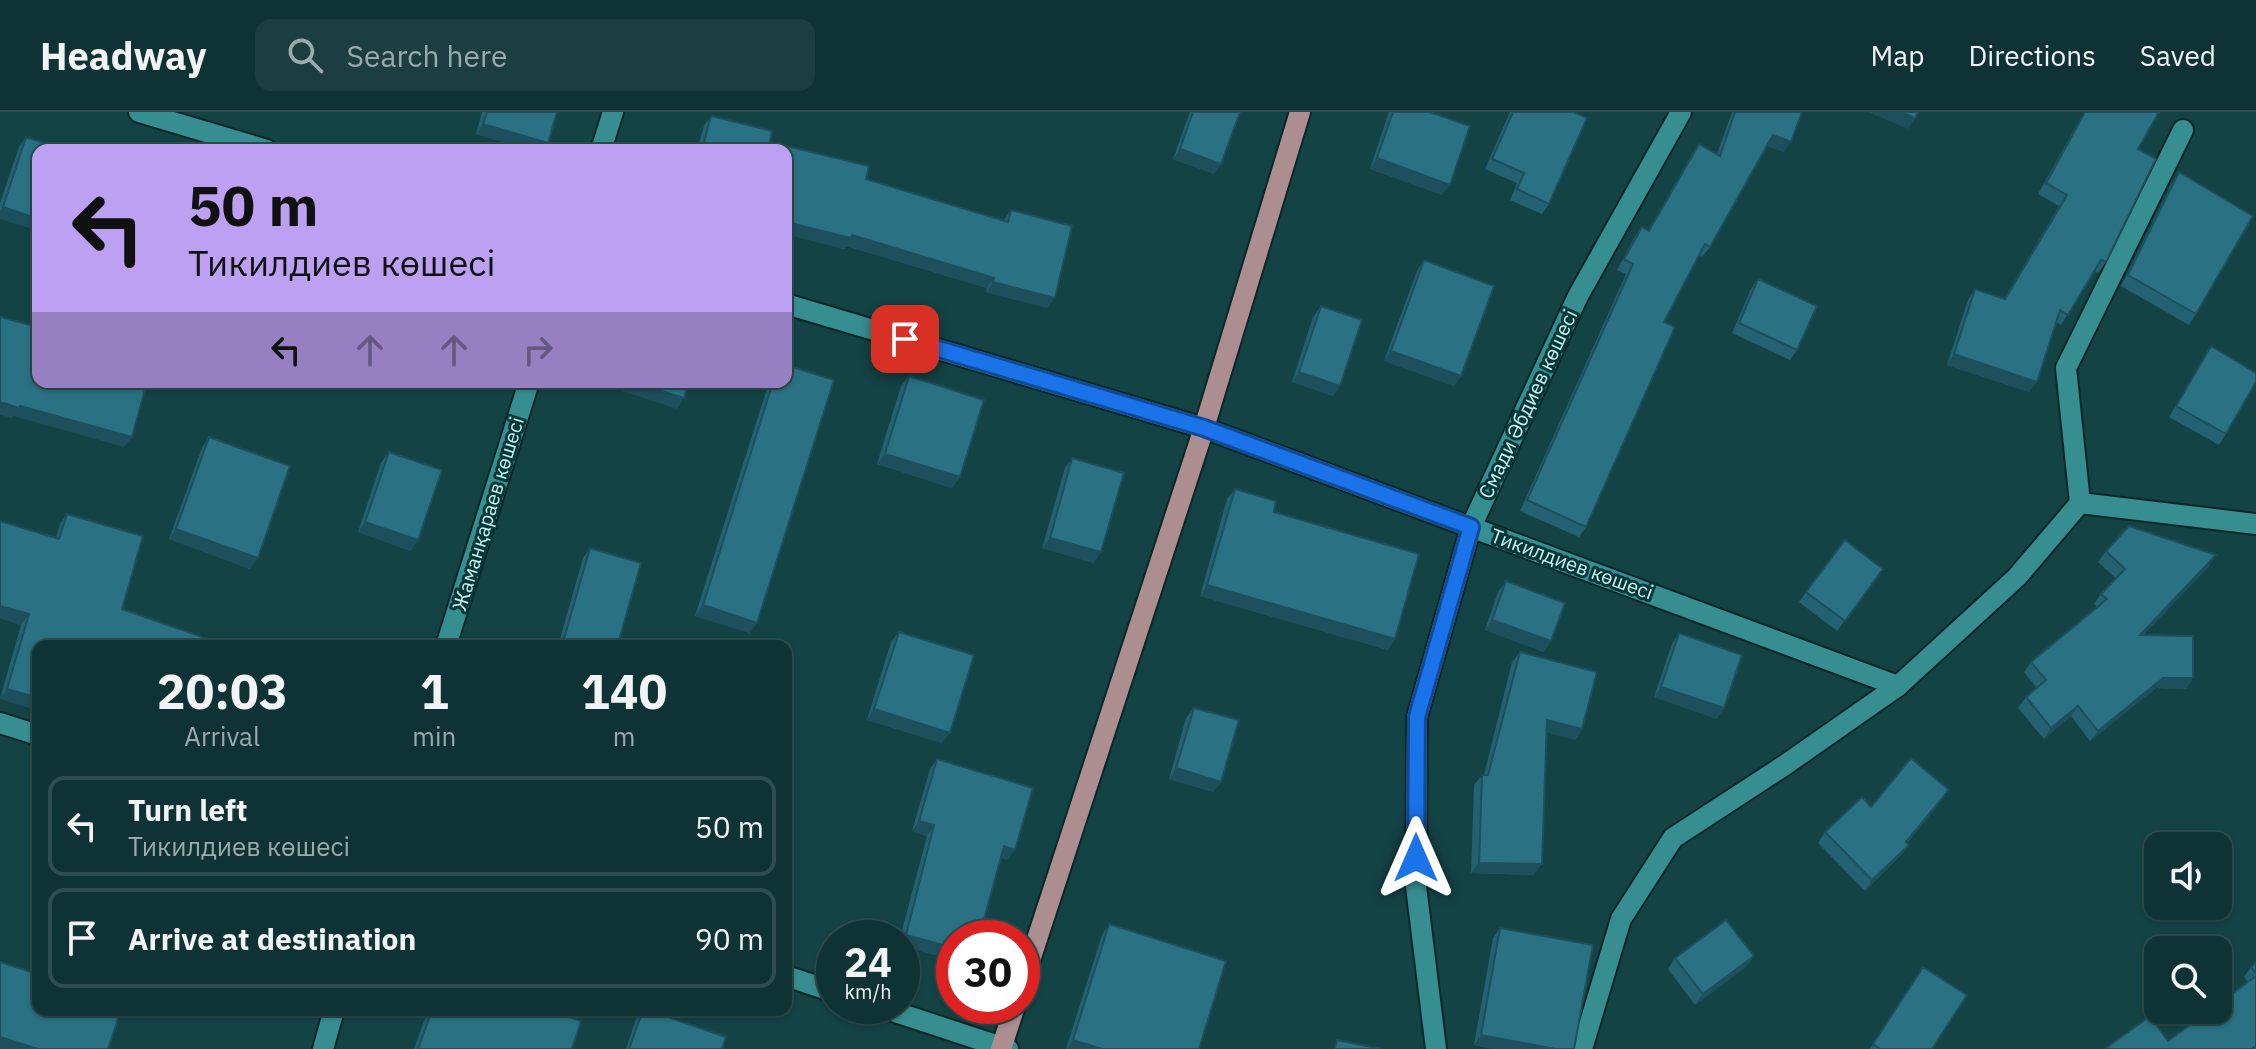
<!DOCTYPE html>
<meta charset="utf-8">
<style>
:root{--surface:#0f3234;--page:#1d3e40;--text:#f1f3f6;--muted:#9baaac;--line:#2f4d4f}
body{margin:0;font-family:"IBM Plex Sans",sans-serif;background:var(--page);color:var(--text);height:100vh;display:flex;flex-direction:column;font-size:30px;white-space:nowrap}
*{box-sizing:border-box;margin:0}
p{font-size:26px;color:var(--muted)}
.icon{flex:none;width:44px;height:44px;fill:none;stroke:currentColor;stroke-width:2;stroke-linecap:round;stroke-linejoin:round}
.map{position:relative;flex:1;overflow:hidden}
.side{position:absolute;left:32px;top:528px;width:760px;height:376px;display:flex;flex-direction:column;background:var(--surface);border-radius:16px;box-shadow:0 2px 6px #0004,0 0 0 2px var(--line)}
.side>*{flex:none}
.guide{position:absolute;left:32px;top:32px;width:760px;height:244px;border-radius:16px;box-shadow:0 2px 6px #0004,0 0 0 2px var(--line);background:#bca0f2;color:#111;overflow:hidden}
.controls{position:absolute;left:2144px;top:720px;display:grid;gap:16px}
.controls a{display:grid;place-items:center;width:88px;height:88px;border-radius:16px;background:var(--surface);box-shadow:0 2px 6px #0004,0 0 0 2px var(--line);font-size:40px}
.speed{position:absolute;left:816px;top:808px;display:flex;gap:16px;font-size:40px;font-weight:700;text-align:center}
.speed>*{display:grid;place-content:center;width:104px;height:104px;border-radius:50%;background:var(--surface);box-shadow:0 2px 6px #0004,0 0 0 2px var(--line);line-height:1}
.speed small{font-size:20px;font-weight:400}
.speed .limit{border:12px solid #d22;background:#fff;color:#111}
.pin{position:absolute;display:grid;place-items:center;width:68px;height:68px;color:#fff;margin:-34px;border-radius:16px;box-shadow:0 4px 12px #0006}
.me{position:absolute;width:88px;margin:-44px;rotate:0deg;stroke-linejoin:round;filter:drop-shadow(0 0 6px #0008)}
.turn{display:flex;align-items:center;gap:28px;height:168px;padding:0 24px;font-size:36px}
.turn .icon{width:104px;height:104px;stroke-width:2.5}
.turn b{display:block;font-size:56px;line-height:68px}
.lanes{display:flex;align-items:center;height:76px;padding:0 24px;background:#0003;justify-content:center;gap:40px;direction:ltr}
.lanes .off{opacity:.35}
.eta{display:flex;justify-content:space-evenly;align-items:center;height:136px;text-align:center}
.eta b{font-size:48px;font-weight:700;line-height:56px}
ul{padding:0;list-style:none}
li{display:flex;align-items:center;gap:24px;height:100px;margin:0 16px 12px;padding:0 8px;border:4px solid var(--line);border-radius:16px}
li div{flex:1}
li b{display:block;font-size:30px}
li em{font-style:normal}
header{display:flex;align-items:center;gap:48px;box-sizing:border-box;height:112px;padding:0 40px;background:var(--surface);border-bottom:2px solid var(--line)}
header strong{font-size:38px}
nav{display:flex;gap:44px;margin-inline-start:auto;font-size:28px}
.search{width:560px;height:72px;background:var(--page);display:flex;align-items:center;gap:20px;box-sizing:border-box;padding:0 28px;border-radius:16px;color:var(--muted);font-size:30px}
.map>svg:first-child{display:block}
</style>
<header>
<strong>Headway</strong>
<div class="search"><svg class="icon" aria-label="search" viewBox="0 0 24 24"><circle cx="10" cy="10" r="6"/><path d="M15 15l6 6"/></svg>Search here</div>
<nav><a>Map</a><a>Directions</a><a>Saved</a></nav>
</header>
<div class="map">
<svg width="2256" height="937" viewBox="0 0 2256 937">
<rect width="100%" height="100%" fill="#144345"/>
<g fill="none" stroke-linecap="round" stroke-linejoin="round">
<defs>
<g id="minor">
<polyline points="139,0 267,38"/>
<polyline points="601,38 613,0"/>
<polyline points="786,192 1204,316 1898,574"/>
<polyline points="2080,391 2256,412"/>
<polyline points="446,534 529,270"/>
<polyline points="0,611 38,623"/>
<polyline points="786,864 834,880"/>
<polyline points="877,894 1008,937"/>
<polyline points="323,937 334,898"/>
<polyline points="1436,937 1416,774 1417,605 1471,415 1578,184 1681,0"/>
<polyline points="1582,937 1621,807 1673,726 1785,653 1898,574 2017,465 2080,391 2066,256 2183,18"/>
</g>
<g id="major">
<polyline points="1022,873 1204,316 1300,0"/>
<polyline points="1001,937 1015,894"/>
</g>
</defs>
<use href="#minor" stroke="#0b2728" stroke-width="24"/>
<use href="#major" stroke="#0b2728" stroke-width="24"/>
<use href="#minor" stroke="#378e91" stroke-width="20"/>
<use href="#major" stroke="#ac8d90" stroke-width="20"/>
</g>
<g fill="#246172">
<polygon points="482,0 557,0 543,38 529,38 476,22"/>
<polygon points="1190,0 1240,0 1214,62 1173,47"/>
<polygon points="1389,0 1430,0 1442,83 1370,57"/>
<polygon points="1510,0 1574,0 1549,92 1542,102 1510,88 1517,71 1485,57"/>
<polygon points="1732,0 1802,0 1784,40 1767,34 1710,135 1702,145 1699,143 1664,210 1586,415 1579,425 1520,399 1626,162 1617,158 1634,126 1642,115 1648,119 1692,42 1699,32 1717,42"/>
<polygon points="2084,0 2159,0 2138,37 2106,150 2098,161 2095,159 2061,213 2056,210 2029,280 1947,253 1968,188 1975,177 2004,187 2059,94 2038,82"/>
<polygon points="711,4 770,30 866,67 1004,108 1011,98 1047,196 986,180 987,176 846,134 844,137 786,122 786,38 697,38 704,14"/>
<polygon points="26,25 0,107 0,91 19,35"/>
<polygon points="2179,60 2196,202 2189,213 2121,174 2172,71"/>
<polygon points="1424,148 1454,274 1384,249 1417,159"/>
<polygon points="1758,167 1797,238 1790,248 1732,221 1751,177"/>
<polygon points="1321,194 1340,274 1333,284 1292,270 1313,205"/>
<polygon points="2211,234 2226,322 2219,333 2169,305"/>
<polygon points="909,264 960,365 952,376 877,352 901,274"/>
<polygon points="769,270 786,270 750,521 695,504"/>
<polygon points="209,325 250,457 169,427 202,336"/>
<polygon points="389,340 411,439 358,420 381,351"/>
<polygon points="1072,346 1094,451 1042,436 1065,356"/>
<polygon points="1235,377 1274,400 1388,538 1200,484 1227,387"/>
<polygon points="67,402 143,424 0,587 21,513 0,506 0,409 56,425 60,412"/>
<polygon points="1845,428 1883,457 1837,519 1799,490"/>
<polygon points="590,436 618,532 616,534 558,534 583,446"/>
<polygon points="2106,439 2216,443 2209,454 2143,523 2193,566 2186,577 2156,576 2090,629 2071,604 2044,627 2018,596 2026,585 2037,576 2024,560 2031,550 2097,495 2094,492 2101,482 2116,466 2098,450"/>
<polygon points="1506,469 1544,540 1485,518 1498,480"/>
<polygon points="899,520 942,631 867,608 891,530"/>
<polygon points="1679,521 1717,607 1654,585 1672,532"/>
<polygon points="1520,540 1582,617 1575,628 1546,620 1534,763 1471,761 1474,673 1482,663 1484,663 1512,550"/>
<polygon points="1194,596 1221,670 1213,680 1169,667 1186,606"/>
<polygon points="937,647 1007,748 1001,746 954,848 902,834 902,826 900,826 927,724 912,719 930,657"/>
<polygon points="1942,688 1907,731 1909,733 1901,743 1865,779 1818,731 1825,720 1871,695"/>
<polygon points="1109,812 1199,937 1066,937 1102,823"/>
<polygon points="1500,816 1574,937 1493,937 1474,933 1493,826"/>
<polygon points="1754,844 1747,854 1695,893 1668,857 1675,846"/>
<polygon points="2256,850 2256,937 2105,937 2106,936 2168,929 2248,870 2244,865 2251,855"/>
<polygon points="1916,866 1932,937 1870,937"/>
<polygon points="428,898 549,898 572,937 414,937"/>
<polygon points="642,898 722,937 626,937 636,907"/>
</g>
<g fill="#1d4f5c">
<polygon points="1868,0 1900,0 1915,6 1908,17"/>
<polygon points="483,12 548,31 543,38 529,38 476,22"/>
<polygon points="1773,23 1791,30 1784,40 1766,33"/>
<polygon points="1180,37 1221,52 1214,62 1173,47"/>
<polygon points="1377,46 1450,73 1442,83 1370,57"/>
<polygon points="3,95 38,107 38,119 0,107 0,99"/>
<polygon points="786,100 792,102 786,110"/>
<polygon points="790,111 852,123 994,166 987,176 846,134 844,137 786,122 786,116"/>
<polygon points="993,170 1055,186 1047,196 986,180"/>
<polygon points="1391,239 1461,264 1454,274 1384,249"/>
<polygon points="1954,242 2037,270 2029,280 1947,253"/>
<polygon points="1299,260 1340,274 1333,284 1292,270"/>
<polygon points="439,270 472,270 467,278"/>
<polygon points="629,270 633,270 684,286 677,297 622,279"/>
<polygon points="0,290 20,294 132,325 124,335 13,304 12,306 0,303"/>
<polygon points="885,342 960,365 952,376 877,352"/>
<polygon points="365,410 418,428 411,439 358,420"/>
<polygon points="176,417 258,446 250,457 169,427"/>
<polygon points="1050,426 1101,440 1094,451 1042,436"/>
<polygon points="2216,443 2209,454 2133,533 2140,523"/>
<polygon points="1207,473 1395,527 1388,538 1200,484"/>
<polygon points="703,493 757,511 750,521 695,504"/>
<polygon points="0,494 29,502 21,513 0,506"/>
<polygon points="1492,508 1551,529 1544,540 1485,518"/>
<polygon points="605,528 618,532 616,534 600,534"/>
<polygon points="2163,566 2193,566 2186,577 2156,576 2090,629 2098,619"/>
<polygon points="1661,575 1724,596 1717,607 1654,585"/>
<polygon points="7,577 38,586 38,599 0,587"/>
<polygon points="2078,594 2071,604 2044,627 2051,616"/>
<polygon points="874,597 950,621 942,631 867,608"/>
<polygon points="1547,608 1582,617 1575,628 1539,618"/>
<polygon points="1176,656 1221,670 1213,680 1169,667"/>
<polygon points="919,709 934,713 927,724 912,719"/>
<polygon points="1909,733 1901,743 1865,779 1872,768"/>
<polygon points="1004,734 1015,738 1007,748 997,745"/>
<polygon points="1479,751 1542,752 1534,763 1471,761"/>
<polygon points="906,823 954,836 954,848 902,834 902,828"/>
<polygon points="1754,844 1747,854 1695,893 1703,882"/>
<polygon points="1481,923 1555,937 1493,937 1474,933"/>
<polygon points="0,925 38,937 0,937"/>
<polygon points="1073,928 1102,937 1067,937"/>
</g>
<g fill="#2a7184" stroke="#1d4f5c" stroke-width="2">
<polygon points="487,0 557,0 548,31 483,12"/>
<polygon points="1193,0 1240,0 1221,52 1180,37"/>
<polygon points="1393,0 1430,0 1470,14 1450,73 1377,46"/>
<polygon points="1513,0 1574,0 1587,6 1549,92 1517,77 1524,61 1492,47"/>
<polygon points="1735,0 1802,0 1791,30 1773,23 1710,135 1705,132 1664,210 1675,215 1586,415 1527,388 1633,152 1624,147 1642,115 1649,119 1699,32 1720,44"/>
<polygon points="1900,0 1918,0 1915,6"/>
<polygon points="2085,0 2159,0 2138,37 2156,47 2106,150 2101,148 2068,203 2060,198 2037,270 1954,242 1975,177 2005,187 2067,83 2046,71"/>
<polygon points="711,4 772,19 770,30 869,54 866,67 1008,110 1011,98 1072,114 1055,186 993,170 994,166 852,123 851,126 790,111 792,102 786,100 786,38 702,38"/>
<polygon points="26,25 65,38 38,38 38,107 3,95"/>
<polygon points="2179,60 2253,104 2196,202 2128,163"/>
<polygon points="1424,148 1494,174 1461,264 1391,239"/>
<polygon points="1758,167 1817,194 1797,238 1739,211"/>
<polygon points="1321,194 1362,208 1340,274 1299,260"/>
<polygon points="0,205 38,215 38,270 147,270 132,325 20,294 19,296 0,290"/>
<polygon points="2211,234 2256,261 2256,270 2226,322 2176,294"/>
<polygon points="786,253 834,268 757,511 703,493 773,270 786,270"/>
<polygon points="909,264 984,288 960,365 885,342"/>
<polygon points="633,270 689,270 684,286"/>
<polygon points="209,325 290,354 258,446 176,417"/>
<polygon points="389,340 442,358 418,428 365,410"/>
<polygon points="1072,346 1124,361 1101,440 1050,426"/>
<polygon points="1235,377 1276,389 1274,400 1419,442 1395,527 1207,473"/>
<polygon points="67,402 143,424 122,497 211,528 209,534 38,534 38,586 7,577 29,502 0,494 0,409 59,427"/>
<polygon points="2129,414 2216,443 2140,523 2193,524 2193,566 2163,566 2098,619 2078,594 2051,616 2026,585 2046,568 2031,550 2107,487 2101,482 2125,457 2106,439"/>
<polygon points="1845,428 1883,457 1845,509 1806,480"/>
<polygon points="590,436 641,451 618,532 605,528 603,534 562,534"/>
<polygon points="1506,469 1565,491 1551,529 1492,508"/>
<polygon points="899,520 974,543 950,621 874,597"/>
<polygon points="1679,521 1742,543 1724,596 1661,575"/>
<polygon points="1520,540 1597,560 1582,617 1547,608 1542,752 1479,751 1482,663 1488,663"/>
<polygon points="1194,596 1239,608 1221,670 1176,656"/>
<polygon points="1911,646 1949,678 1906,730 1909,733 1872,768 1825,720 1862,685 1871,695"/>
<polygon points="937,647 1033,676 1015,738 1004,734 979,826 954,826 954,836 906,823 934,713 919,709"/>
<polygon points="786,703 792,705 786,723"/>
<polygon points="1726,808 1754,844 1703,882 1675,846"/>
<polygon points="1109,812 1226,849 1199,937 1102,937 1073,928"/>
<polygon points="1500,816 1593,833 1574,937 1555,937 1481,923"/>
<polygon points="0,850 38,862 38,898 121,898 108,937 38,937 0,925"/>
<polygon points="2256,850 2256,861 2251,855"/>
<polygon points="1923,855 1967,883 1932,937 1880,937 1873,932"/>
<polygon points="2256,864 2256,934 2252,937 2107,937 2106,936 2150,904 2168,929 2210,898 2218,898 2218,892"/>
<polygon points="432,898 549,898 581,909 572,937 418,937"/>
<polygon points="643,898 647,898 726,925 722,937 629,937"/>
<polygon points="1337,928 1381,937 1335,937"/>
</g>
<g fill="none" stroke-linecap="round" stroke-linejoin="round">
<defs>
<polyline id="route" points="905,227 1204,316 1471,415 1417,605 1416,746"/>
</defs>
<use href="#route" stroke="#114b97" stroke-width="20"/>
<use href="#route" stroke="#1a73e8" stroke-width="14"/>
</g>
<g text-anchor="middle" stroke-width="6" stroke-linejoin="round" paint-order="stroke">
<g font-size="20" fill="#c9f1f2" stroke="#06383a">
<text transform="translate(1528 292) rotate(-65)" y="7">Смади Әбдиев көшесі</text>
<text transform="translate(488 402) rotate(-73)" y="7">Жаманқараев көшесі</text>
<text transform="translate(1572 452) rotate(20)" y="7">Тикилдиев көшесі</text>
</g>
</g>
</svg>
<div class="controls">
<a><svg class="icon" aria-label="sound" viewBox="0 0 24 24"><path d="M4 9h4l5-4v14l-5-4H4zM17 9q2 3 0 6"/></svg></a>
<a><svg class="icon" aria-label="search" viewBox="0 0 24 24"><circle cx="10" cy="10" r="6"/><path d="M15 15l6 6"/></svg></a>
</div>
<div class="speed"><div>24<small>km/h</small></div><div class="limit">30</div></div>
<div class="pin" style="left:905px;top:227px;background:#d93025"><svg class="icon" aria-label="arrive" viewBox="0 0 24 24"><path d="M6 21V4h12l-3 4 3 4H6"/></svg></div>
<svg class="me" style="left:1416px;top:746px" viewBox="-20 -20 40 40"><path d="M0-17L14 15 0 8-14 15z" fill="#1a73e8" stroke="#fff" stroke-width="4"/></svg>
<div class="guide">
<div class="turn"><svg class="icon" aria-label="left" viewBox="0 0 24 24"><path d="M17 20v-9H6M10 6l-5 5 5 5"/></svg><div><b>50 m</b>Тикилдиев көшесі</div></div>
<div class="lanes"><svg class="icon" aria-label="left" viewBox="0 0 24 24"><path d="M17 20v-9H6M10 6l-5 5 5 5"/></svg><svg class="icon off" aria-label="ahead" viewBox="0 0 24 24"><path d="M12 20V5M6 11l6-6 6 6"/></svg><svg class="icon off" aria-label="ahead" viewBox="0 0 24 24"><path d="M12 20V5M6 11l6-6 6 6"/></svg><svg class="icon off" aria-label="right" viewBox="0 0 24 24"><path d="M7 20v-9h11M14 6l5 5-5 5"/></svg></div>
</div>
<section class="side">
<div class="eta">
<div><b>20:03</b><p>Arrival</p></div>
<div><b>1</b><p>min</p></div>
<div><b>140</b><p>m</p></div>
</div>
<ul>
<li><svg class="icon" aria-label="left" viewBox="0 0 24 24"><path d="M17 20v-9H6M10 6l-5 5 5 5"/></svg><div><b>Turn left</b><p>Тикилдиев көшесі</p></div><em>50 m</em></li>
<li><svg class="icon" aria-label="arrive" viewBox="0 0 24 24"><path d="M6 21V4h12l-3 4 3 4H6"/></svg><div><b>Arrive at destination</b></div><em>90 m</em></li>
</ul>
</section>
</div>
